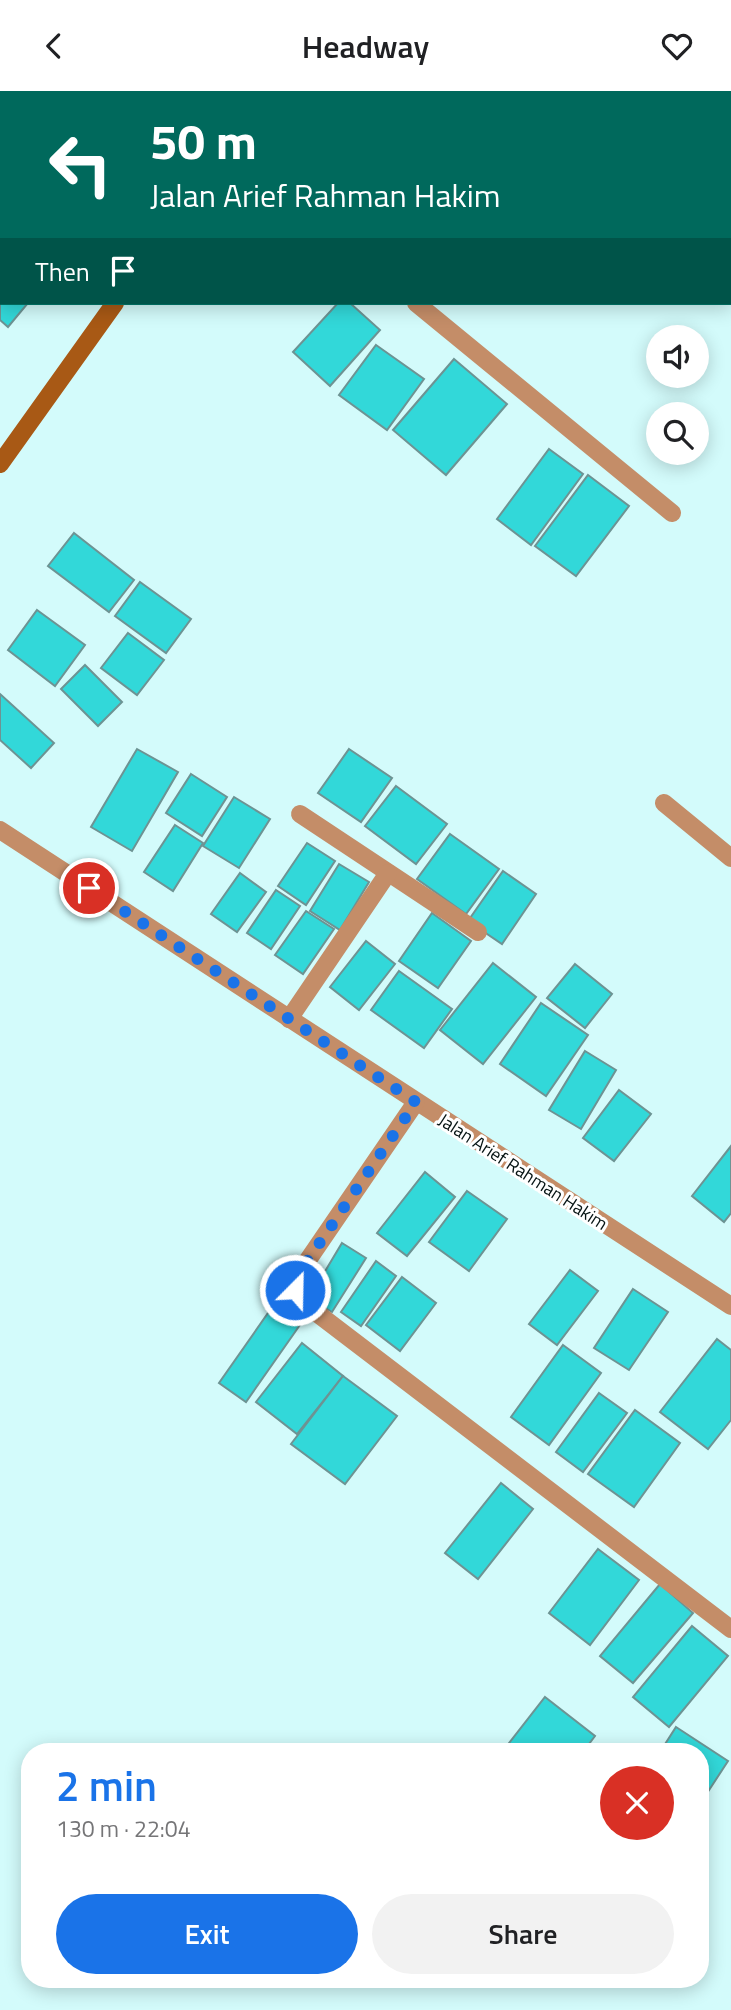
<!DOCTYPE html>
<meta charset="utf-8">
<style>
:root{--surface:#fff;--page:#f2f2f2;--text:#202124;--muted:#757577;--accent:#1a73e8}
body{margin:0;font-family:"Titillium Web",sans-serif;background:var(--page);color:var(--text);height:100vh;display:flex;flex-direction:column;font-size:26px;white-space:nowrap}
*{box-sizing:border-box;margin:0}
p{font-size:23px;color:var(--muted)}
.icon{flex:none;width:38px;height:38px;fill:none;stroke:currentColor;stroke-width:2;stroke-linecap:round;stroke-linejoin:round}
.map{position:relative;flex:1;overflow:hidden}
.drawer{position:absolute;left:21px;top:1652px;width:688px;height:245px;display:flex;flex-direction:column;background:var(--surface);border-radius:28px;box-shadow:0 4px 18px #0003}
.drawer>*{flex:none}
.top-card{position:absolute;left:0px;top:0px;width:732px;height:214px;box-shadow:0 4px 18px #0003;background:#00695c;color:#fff;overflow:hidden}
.buttons{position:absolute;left:646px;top:234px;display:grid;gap:14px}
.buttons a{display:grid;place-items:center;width:63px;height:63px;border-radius:50%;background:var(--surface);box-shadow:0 4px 18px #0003;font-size:35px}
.pin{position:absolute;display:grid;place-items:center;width:60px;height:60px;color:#fff;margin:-30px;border:4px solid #fff;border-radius:50%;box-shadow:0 2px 7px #0007}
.me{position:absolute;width:77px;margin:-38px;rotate:23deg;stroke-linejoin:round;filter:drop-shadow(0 0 5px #0008)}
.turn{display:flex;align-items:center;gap:24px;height:147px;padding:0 35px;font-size:32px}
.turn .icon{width:91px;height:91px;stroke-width:2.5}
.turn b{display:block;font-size:49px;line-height:60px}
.then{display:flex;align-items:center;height:66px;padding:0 35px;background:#0003;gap:14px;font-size:26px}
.round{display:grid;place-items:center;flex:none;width:74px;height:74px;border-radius:37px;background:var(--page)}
.summary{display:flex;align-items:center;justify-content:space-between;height:119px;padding:0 35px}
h1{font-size:42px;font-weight:600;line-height:52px;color:var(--accent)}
.cta{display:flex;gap:14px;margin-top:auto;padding:14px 35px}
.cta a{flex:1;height:80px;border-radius:42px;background:var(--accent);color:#fff;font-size:28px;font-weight:600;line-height:80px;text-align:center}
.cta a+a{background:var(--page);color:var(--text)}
header{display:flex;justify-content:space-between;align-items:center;height:91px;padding:0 35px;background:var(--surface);font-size:32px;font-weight:600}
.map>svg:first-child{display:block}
</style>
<header><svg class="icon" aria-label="back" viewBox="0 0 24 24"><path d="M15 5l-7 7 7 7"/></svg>Headway<svg class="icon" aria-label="heart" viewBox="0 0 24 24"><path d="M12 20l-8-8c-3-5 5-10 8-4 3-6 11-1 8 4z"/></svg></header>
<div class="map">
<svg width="731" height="1919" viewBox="0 0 731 1919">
<rect width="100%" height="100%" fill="#d3fbfb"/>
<g fill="#32d8d9" stroke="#6d9393" stroke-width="2">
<polygon points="0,0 141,0 140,2 2,2 2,57 0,56"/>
<polygon points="0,68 2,69 2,132 0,134"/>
<polygon points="0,170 2,171 2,212 28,212 8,236 0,229"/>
<polygon points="338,212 350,212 380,239 330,295 293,261"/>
<polygon points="376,254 424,288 387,339 339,304"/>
<polygon points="454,268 507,313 446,384 393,339"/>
<polygon points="549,358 583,383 531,454 497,428"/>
<polygon points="588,384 629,415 576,485 535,455"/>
<polygon points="74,442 134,489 109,521 48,475"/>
<polygon points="140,491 191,528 166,562 115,525"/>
<polygon points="37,519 85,554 55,595 8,559"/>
<polygon points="128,542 164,569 137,604 101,577"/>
<polygon points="85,574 122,611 98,635 61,598"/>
<polygon points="0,603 54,652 31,677 0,649"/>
<polygon points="137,658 178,681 132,760 91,736"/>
<polygon points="349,658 392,687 361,731 318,702"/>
<polygon points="191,683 227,706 202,745 166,722"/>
<polygon points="396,695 447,733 416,773 365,735"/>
<polygon points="234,706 270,728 239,777 203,755"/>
<polygon points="175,734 203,752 173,800 144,781"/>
<polygon points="450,743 499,778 466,823 417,788"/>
<polygon points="307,752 335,770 306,814 278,795"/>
<polygon points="339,773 369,791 340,839 310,820"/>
<polygon points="503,780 536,803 502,853 468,830"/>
<polygon points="240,782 266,801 237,841 211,823"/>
<polygon points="276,799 300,815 271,858 247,842"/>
<polygon points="306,820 334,838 303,883 275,864"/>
<polygon points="432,822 471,850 438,897 399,870"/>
<polygon points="366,850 395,873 359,919 330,896"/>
<polygon points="493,872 536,906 483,973 440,939"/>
<polygon points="575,873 612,903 585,937 547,907"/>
<polygon points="399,880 452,918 424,957 371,919"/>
<polygon points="541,912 588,944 546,1005 500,973"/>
<polygon points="585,960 616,979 581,1038 549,1019"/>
<polygon points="619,999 651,1023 614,1070 583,1047"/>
<polygon points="731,1055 731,1122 724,1131 692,1105"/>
<polygon points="425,1081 455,1106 407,1165 377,1142"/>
<polygon points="467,1100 507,1128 469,1180 429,1151"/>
<polygon points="342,1152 366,1167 332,1221 309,1207"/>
<polygon points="376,1170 396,1185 361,1235 341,1221"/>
<polygon points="570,1179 598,1200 557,1254 529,1233"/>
<polygon points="402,1186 436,1212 400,1260 366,1234"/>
<polygon points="633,1198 668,1221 629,1279 594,1257"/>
<polygon points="275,1212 302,1231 246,1311 219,1292"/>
<polygon points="717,1248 731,1259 731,1329 708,1358 660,1321"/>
<polygon points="302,1252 343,1285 297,1343 256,1311"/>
<polygon points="563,1254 601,1282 549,1354 511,1326"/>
<polygon points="343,1285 397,1325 345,1393 291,1353"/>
<polygon points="599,1302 627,1322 583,1381 556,1361"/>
<polygon points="635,1319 680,1352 634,1416 588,1383"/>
<polygon points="501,1392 533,1418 478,1488 445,1462"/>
<polygon points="598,1458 639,1489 590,1554 549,1522"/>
<polygon points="660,1493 693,1522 633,1592 600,1565"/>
<polygon points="692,1535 728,1565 669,1636 633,1606"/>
<polygon points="545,1606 595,1645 583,1661 502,1661"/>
<polygon points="676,1636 728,1670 700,1713 700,1661 660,1661"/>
</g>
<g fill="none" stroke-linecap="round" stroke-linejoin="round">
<polyline stroke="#c48d68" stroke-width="16" points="104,0 106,2"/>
<g stroke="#c48d68" stroke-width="18">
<polyline points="416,212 672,422"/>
<polyline points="664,712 731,767"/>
<polyline points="300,723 478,841"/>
<polyline points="0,739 731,1215"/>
<polyline points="289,928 388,782"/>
<polyline points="416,1011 295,1188 295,1199 301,1210 731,1538"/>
</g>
<g stroke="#a85915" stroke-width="18">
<polyline points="272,2 273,0"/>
<polyline points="0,373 115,212"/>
</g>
</g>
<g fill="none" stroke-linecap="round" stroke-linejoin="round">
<polyline stroke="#1a73e8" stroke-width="12" stroke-dasharray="0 21.6" points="89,797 416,1011 295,1188 295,1199"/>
</g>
<g text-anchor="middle" stroke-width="6" stroke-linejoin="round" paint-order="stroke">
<g font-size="18" fill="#051313" stroke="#fff">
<text transform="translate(523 1081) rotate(33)" y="6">Jalan Arief Rahman Hakim</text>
</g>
</g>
</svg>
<div class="buttons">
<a><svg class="icon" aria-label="sound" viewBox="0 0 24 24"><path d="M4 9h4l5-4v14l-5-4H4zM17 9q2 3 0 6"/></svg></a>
<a><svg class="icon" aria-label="search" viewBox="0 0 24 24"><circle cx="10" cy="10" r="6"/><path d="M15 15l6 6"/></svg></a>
</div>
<div class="pin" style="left:89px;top:797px;background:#d93025"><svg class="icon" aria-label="arrive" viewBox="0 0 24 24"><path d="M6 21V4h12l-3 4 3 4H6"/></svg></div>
<svg class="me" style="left:295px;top:1199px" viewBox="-20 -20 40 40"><circle r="17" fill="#1a73e8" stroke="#fff" stroke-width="3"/><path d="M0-11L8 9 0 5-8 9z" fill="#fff"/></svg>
<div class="top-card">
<div class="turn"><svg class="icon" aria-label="left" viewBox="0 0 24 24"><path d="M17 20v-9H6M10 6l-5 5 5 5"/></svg><div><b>50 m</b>Jalan Arief Rahman Hakim</div></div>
<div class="then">Then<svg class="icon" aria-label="arrive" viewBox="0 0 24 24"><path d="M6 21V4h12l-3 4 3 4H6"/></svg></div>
</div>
<section class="drawer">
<div class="summary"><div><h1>2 min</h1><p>130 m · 22:04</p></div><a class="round" style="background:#d93025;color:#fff"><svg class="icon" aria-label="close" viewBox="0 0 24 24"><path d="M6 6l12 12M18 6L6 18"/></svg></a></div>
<div class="cta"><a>Exit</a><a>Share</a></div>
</section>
</div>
